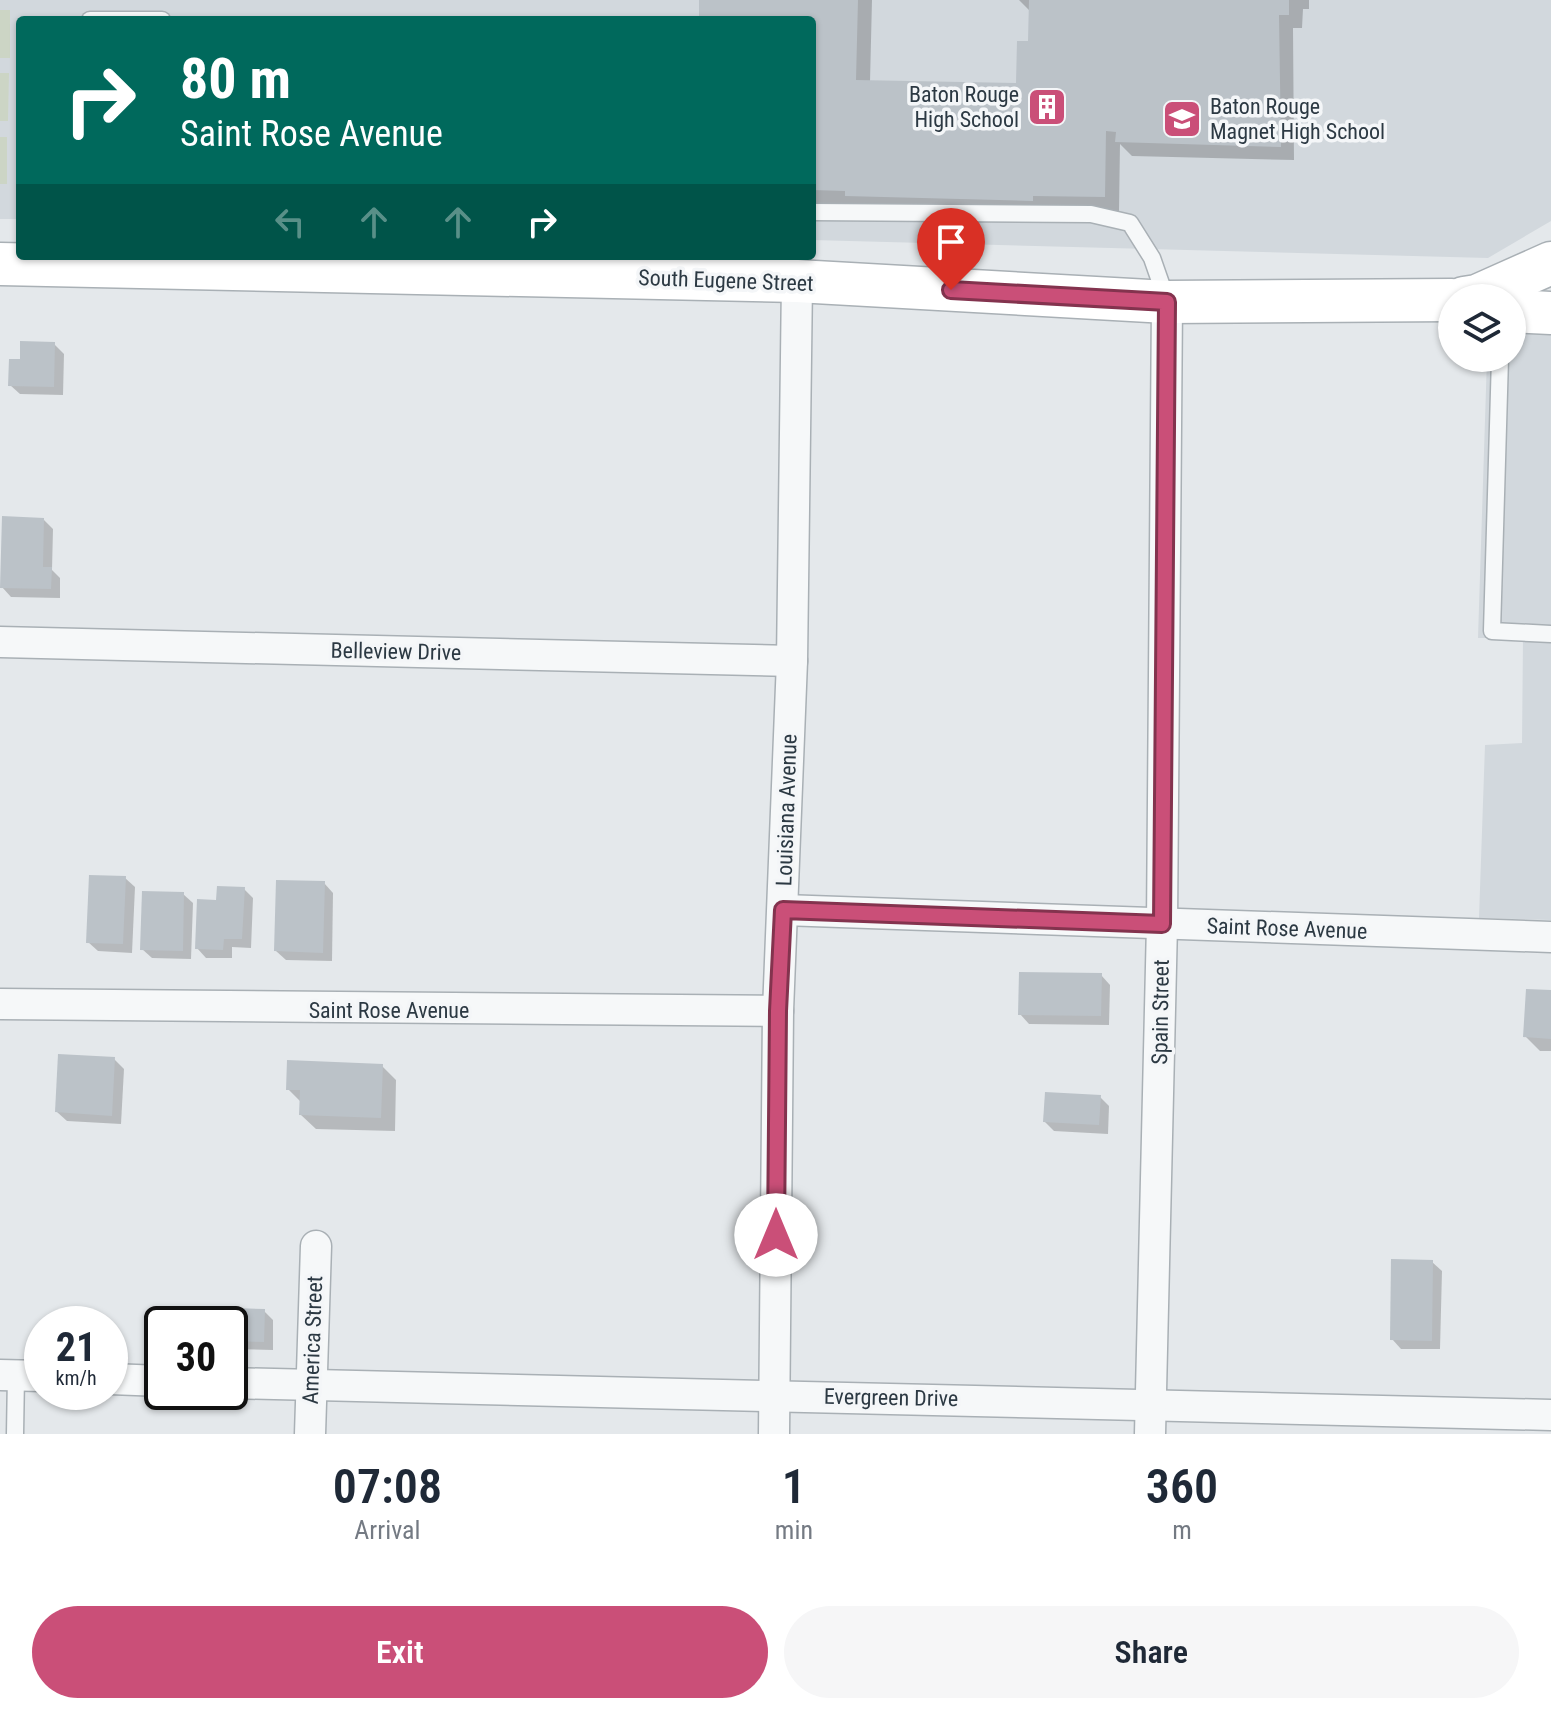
<!DOCTYPE html>
<style>
:root{--surface:#fff;--page:#f6f6f7;--text:#1f2937;--muted:#747a83;--accent:#ca4f78}
body{margin:0;font-family:"Roboto Condensed",sans-serif;background:var(--page);color:var(--text);height:100vh;display:flex;flex-direction:column;font-size:30px;white-space:nowrap}
*{box-sizing:border-box;margin:0}
p{font-size:26px;color:var(--muted)}
.icon{flex:none;width:44px;height:44px;fill:none;stroke:currentColor;stroke-width:2;stroke-linecap:round;stroke-linejoin:round}
.map{position:relative;height:1434px;overflow:hidden}
.details{display:flex;flex-direction:column;background:var(--surface);flex:1}
.details>*{flex:none}
.hud{position:absolute;left:16px;top:16px;width:800px;height:244px;border-radius:8px;box-shadow:0 2px 6px #0004;background:#00695c;color:#fff;overflow:hidden}
.controls{position:absolute;left:1438px;top:284px;display:grid;gap:16px}
.controls a{display:grid;place-items:center;width:88px;height:88px;border-radius:50%;background:var(--surface);box-shadow:0 2px 6px #0004;font-size:40px}
.speed{position:absolute;left:24px;top:1306px;display:flex;gap:16px;font-size:40px;font-weight:700;text-align:center}
.speed>*{display:grid;place-content:center;width:104px;height:104px;border-radius:50%;background:var(--surface);box-shadow:0 2px 6px #0004;line-height:1}
.speed small{font-size:20px;font-weight:400}
.speed .limit{border:4px solid #111;border-radius:12px;background:#fff;color:#111}
.pin{position:absolute;display:grid;place-items:center;width:68px;height:68px;color:#fff;margin:-82px -34px;border-radius:50% 50% 50% 0;rotate:-45deg;box-shadow:0 0 8px #0007}
.pin .icon{rotate:45deg}
.me{position:absolute;width:88px;margin:-44px;rotate:0deg;stroke-linejoin:round;filter:drop-shadow(0 0 6px #0008)}
.turn{display:flex;align-items:center;gap:28px;height:168px;padding:0 32px;font-size:36px}
.turn .icon{width:104px;height:104px;stroke-width:2.5}
.turn b{display:block;font-size:56px;line-height:68px}
.lanes{display:flex;align-items:center;height:76px;padding:0 32px;background:#0003;justify-content:center;gap:40px;direction:ltr}
.lanes .off{opacity:.35}
.eta{display:flex;justify-content:space-evenly;align-items:center;height:136px;text-align:center}
.eta b{font-size:48px;font-weight:600;line-height:56px}
.cta{display:flex;gap:16px;margin-top:auto;padding:16px 32px}
.cta a{flex:1;height:92px;border-radius:48px;background:var(--accent);color:#fff;font-size:32px;font-weight:600;line-height:92px;text-align:center}
.cta a+a{background:var(--page);color:var(--text)}
.map>svg:first-child{display:block}
</style>
<div class="map">
<svg width="1551" height="1434" viewBox="0 0 1551 1434">
<rect width="100%" height="100%" fill="#e4e8eb"/>
<g fill="#d2d8dd">
<polygon points="0,0 1551,0 1551,221 1488,258 812,240 812,20 20,20 20,219 0,219"/>
<polygon points="1512,332 1551,334 1551,920 1479,918 1485,745 1522,743 1523,638 1478,638 1487,358 1512,358"/>
</g>
<g fill="#ccd5c5">
<rect x="0" y="10" width="10" height="48"/>
<polygon points="0,73 9,73 8,121 0,121"/>
<rect x="0" y="137" width="7" height="47"/>
</g>
<g fill="#0003">
<polygon points="701,0 872,0 870,82 1018,85 1030,43 1031,12 1019,0 1309,0 1309,9 1303,9 1302,28 1293,28 1294,160 1132,156 1120,144 1119,211 861,210 855,204 812,203 812,20 701,20"/>
<polygon points="54,344 64,354 63,395 20,394 10,385 22,361"/>
<polygon points="44,520 53,529 52,570 60,578 60,598 11,597 2,587"/>
<polygon points="125,878 135,887 132,953 98,951 88,942"/>
<polygon points="324,883 333,893 332,961 286,960 276,951"/>
<polygon points="244,889 253,898 251,948 232,947 232,958 206,958 197,948 218,902"/>
<polygon points="183,894 193,903 191,959 152,958 142,949"/>
<polygon points="1101,975 1110,985 1109,1025 1029,1024 1020,1014"/>
<polygon points="1551,992 1551,1051 1540,1051 1525,1036"/>
<polygon points="114,1059 124,1069 121,1124 67,1121 57,1112"/>
<polygon points="382,1066 396,1080 395,1131 316,1129 301,1115 302,1103 288,1089"/>
<polygon points="1100,1097 1109,1106 1108,1134 1054,1131 1045,1122"/>
<polygon points="1432,1262 1442,1271 1440,1349 1401,1349 1392,1339"/>
<polygon points="264,1311 273,1320 273,1350 230,1349 230,1324 207,1324"/>
</g>
<g fill="#bbc2c8">
<polygon points="699,0 858,0 856,80 1016,83 1017,41 1028,41 1029,0 1289,0 1289,15 1279,15 1281,147 1115,142 1116,132 1106,131 1105,197 1033,196 1033,201 845,196 845,191 812,190 812,20 699,20"/>
<polygon points="20,341 55,342 54,387 8,386 9,359 20,359"/>
<polygon points="2,516 44,518 43,567 52,567 51,589 0,588"/>
<polygon points="89,875 126,876 123,944 86,943"/>
<polygon points="276,880 325,881 323,953 274,951"/>
<polygon points="217,886 245,887 242,939 224,939 223,950 195,949 197,899 216,900"/>
<polygon points="142,891 184,892 183,951 140,950"/>
<polygon points="1019,972 1102,973 1101,1016 1018,1015"/>
<polygon points="1526,989 1551,990 1551,1039 1523,1037"/>
<polygon points="58,1054 115,1057 112,1116 55,1112"/>
<polygon points="287,1060 383,1064 381,1118 299,1115 300,1090 286,1090"/>
<polygon points="1045,1092 1101,1095 1099,1125 1043,1122"/>
<polygon points="1391,1259 1433,1260 1432,1341 1390,1340"/>
<polygon points="205,1307 265,1309 264,1342 230,1341 230,1324 205,1324"/>
</g>
<g fill="none" stroke-linecap="round" stroke-linejoin="round">
<defs>
<g id="lane">
<polyline points="90,20 162,20"/>
<polyline points="812,212 1091,214 1130,223 1152,258 1167,301"/>
<polyline points="1500,358 1492,631 1551,634"/>
<polyline points="15,1434 16,1375"/>
</g>
<g id="street">
<polyline points="0,642 792,661"/>
<polyline points="783,910 1551,937"/>
<polyline points="0,1004 778,1011"/>
<polyline points="0,1375 42,1376"/>
<polyline points="110,1379 162,1381"/>
<polyline points="230,1383 1551,1415"/>
<polyline points="310,1434 316,1246"/>
<polyline points="774,1434 778,1011 792,661 797,281"/>
<polyline points="1150,1434 1162,924 1167,302"/>
</g>
<g id="secondary">
<polyline points="0,264 797,281 1167,302 1452,300"/>
<polyline points="1464,298 1477,296 1551,263"/>
<polyline points="1512,311 1551,313"/>
</g>
</defs>
<use href="#lane" stroke="#a9b0b5" stroke-width="19"/>
<use href="#street" stroke="#a9b0b5" stroke-width="33"/>
<use href="#secondary" stroke="#a9b0b5" stroke-width="45"/>
<use href="#lane" stroke="#f6f8f9" stroke-width="16"/>
<use href="#street" stroke="#f6f8f9" stroke-width="30"/>
<use href="#secondary" stroke="#fff" stroke-width="42"/>
</g>
<g fill="none" stroke-linecap="round" stroke-linejoin="round">
<defs>
<polyline id="route" points="776,1235 778,1011 783,910 1162,924 1167,302 951,290"/>
</defs>
<use href="#route" stroke="#83334e" stroke-width="20"/>
<use href="#route" stroke="#ca4f78" stroke-width="14"/>
</g>
<defs>
<symbol id="building-square" viewBox="-11 -11 22 22"><rect x="-9" y="-9" width="18" height="18" rx="4" fill="#ca4f78" stroke="#f4f6f8"/><path d="M-4-6H4V6H1V3H-1V6H-4ZM-2.5-4.3h1.7v1.8h-1.7ZM.8-4.3h1.7v1.8H.8ZM-2.5-1h1.7V.8h-1.7ZM.8-1h1.7V.8H.8Z" fill="#fff"/></symbol>
<symbol id="school-square" viewBox="-11 -11 22 22"><rect x="-9" y="-9" width="18" height="18" rx="4" fill="#ca4f78" stroke="#f4f6f8"/><path d="M0-5L7-2L0 1L-7-2ZM-4 1L0 2.5L4 1V4Q0 6-4 4Z" fill="#fff"/></symbol>
</defs>
<g fill-rule="evenodd">
<use href="#building-square" x="1025" y="85" width="44" height="44"/>
<use href="#school-square" x="1160" y="97" width="44" height="44"/>
</g>
<g text-anchor="middle" stroke-width="7" stroke-linejoin="round" paint-order="stroke">
<g font-size="22" fill="#2c3943" stroke="#f4f6f8" text-anchor="end">
<text x="1019" y="102">Baton Rouge<tspan x="1019" dy="25">High School</tspan></text>
<text x="1210" y="114" text-anchor="start">Baton Rouge<tspan x="1210" dy="25">Magnet High School</tspan></text>
</g>
<g font-size="22" fill="#2c3943" stroke="#f4f6f8">
<text transform="translate(726 280) rotate(2)" y="8">South Eugene Street</text>
<text transform="translate(396 651) rotate(1)" y="8">Belleview Drive</text>
<text transform="translate(786 810) rotate(-88)" y="8">Louisiana Avenue</text>
<text transform="translate(1287 928) rotate(2)" y="8">Saint Rose Avenue</text>
<text x="389" y="1018">Saint Rose Avenue</text>
<text transform="translate(1160 1012) rotate(-89)" y="8">Spain Street</text>
<text transform="translate(312 1340) rotate(-88)" y="8">America Street</text>
<text transform="translate(891 1397) rotate(1)" y="8">Evergreen Drive</text>
</g>
</g>
</svg>
<div class="controls">
<a><svg class="icon" aria-label="layers" viewBox="0 0 24 24"><path d="M12 4l9 5-9 5-9-5zM3 14l9 5 9-5"/></svg></a>
</div>
<div class="speed"><div>21<small>km/h</small></div><div class="limit">30</div></div>
<div class="pin" style="left:951px;top:290px;background:#d93025"><svg class="icon" aria-label="arrive" viewBox="0 0 24 24"><path d="M6 21V4h12l-3 4 3 4H6"/></svg></div>
<svg class="me" style="left:776px;top:1235px" viewBox="-20 -20 40 40"><circle r="19" fill="#fff"/><path d="M0-13L10 11 0 6-10 11z" fill="#ca4f78"/></svg>
<div class="hud">
<div class="turn"><svg class="icon" aria-label="right" viewBox="0 0 24 24"><path d="M7 20v-9h11M14 6l5 5-5 5"/></svg><div><b>80 m</b>Saint Rose Avenue</div></div>
<div class="lanes"><svg class="icon off" aria-label="left" viewBox="0 0 24 24"><path d="M17 20v-9H6M10 6l-5 5 5 5"/></svg><svg class="icon off" aria-label="ahead" viewBox="0 0 24 24"><path d="M12 20V5M6 11l6-6 6 6"/></svg><svg class="icon off" aria-label="ahead" viewBox="0 0 24 24"><path d="M12 20V5M6 11l6-6 6 6"/></svg><svg class="icon" aria-label="right" viewBox="0 0 24 24"><path d="M7 20v-9h11M14 6l5 5-5 5"/></svg></div>
</div>
</div>
<section class="details">
<div class="eta">
<div><b>07:08</b><p>Arrival</p></div>
<div><b>1</b><p>min</p></div>
<div><b>360</b><p>m</p></div>
</div>
<div class="cta"><a>Exit</a><a>Share</a></div>
</section>
